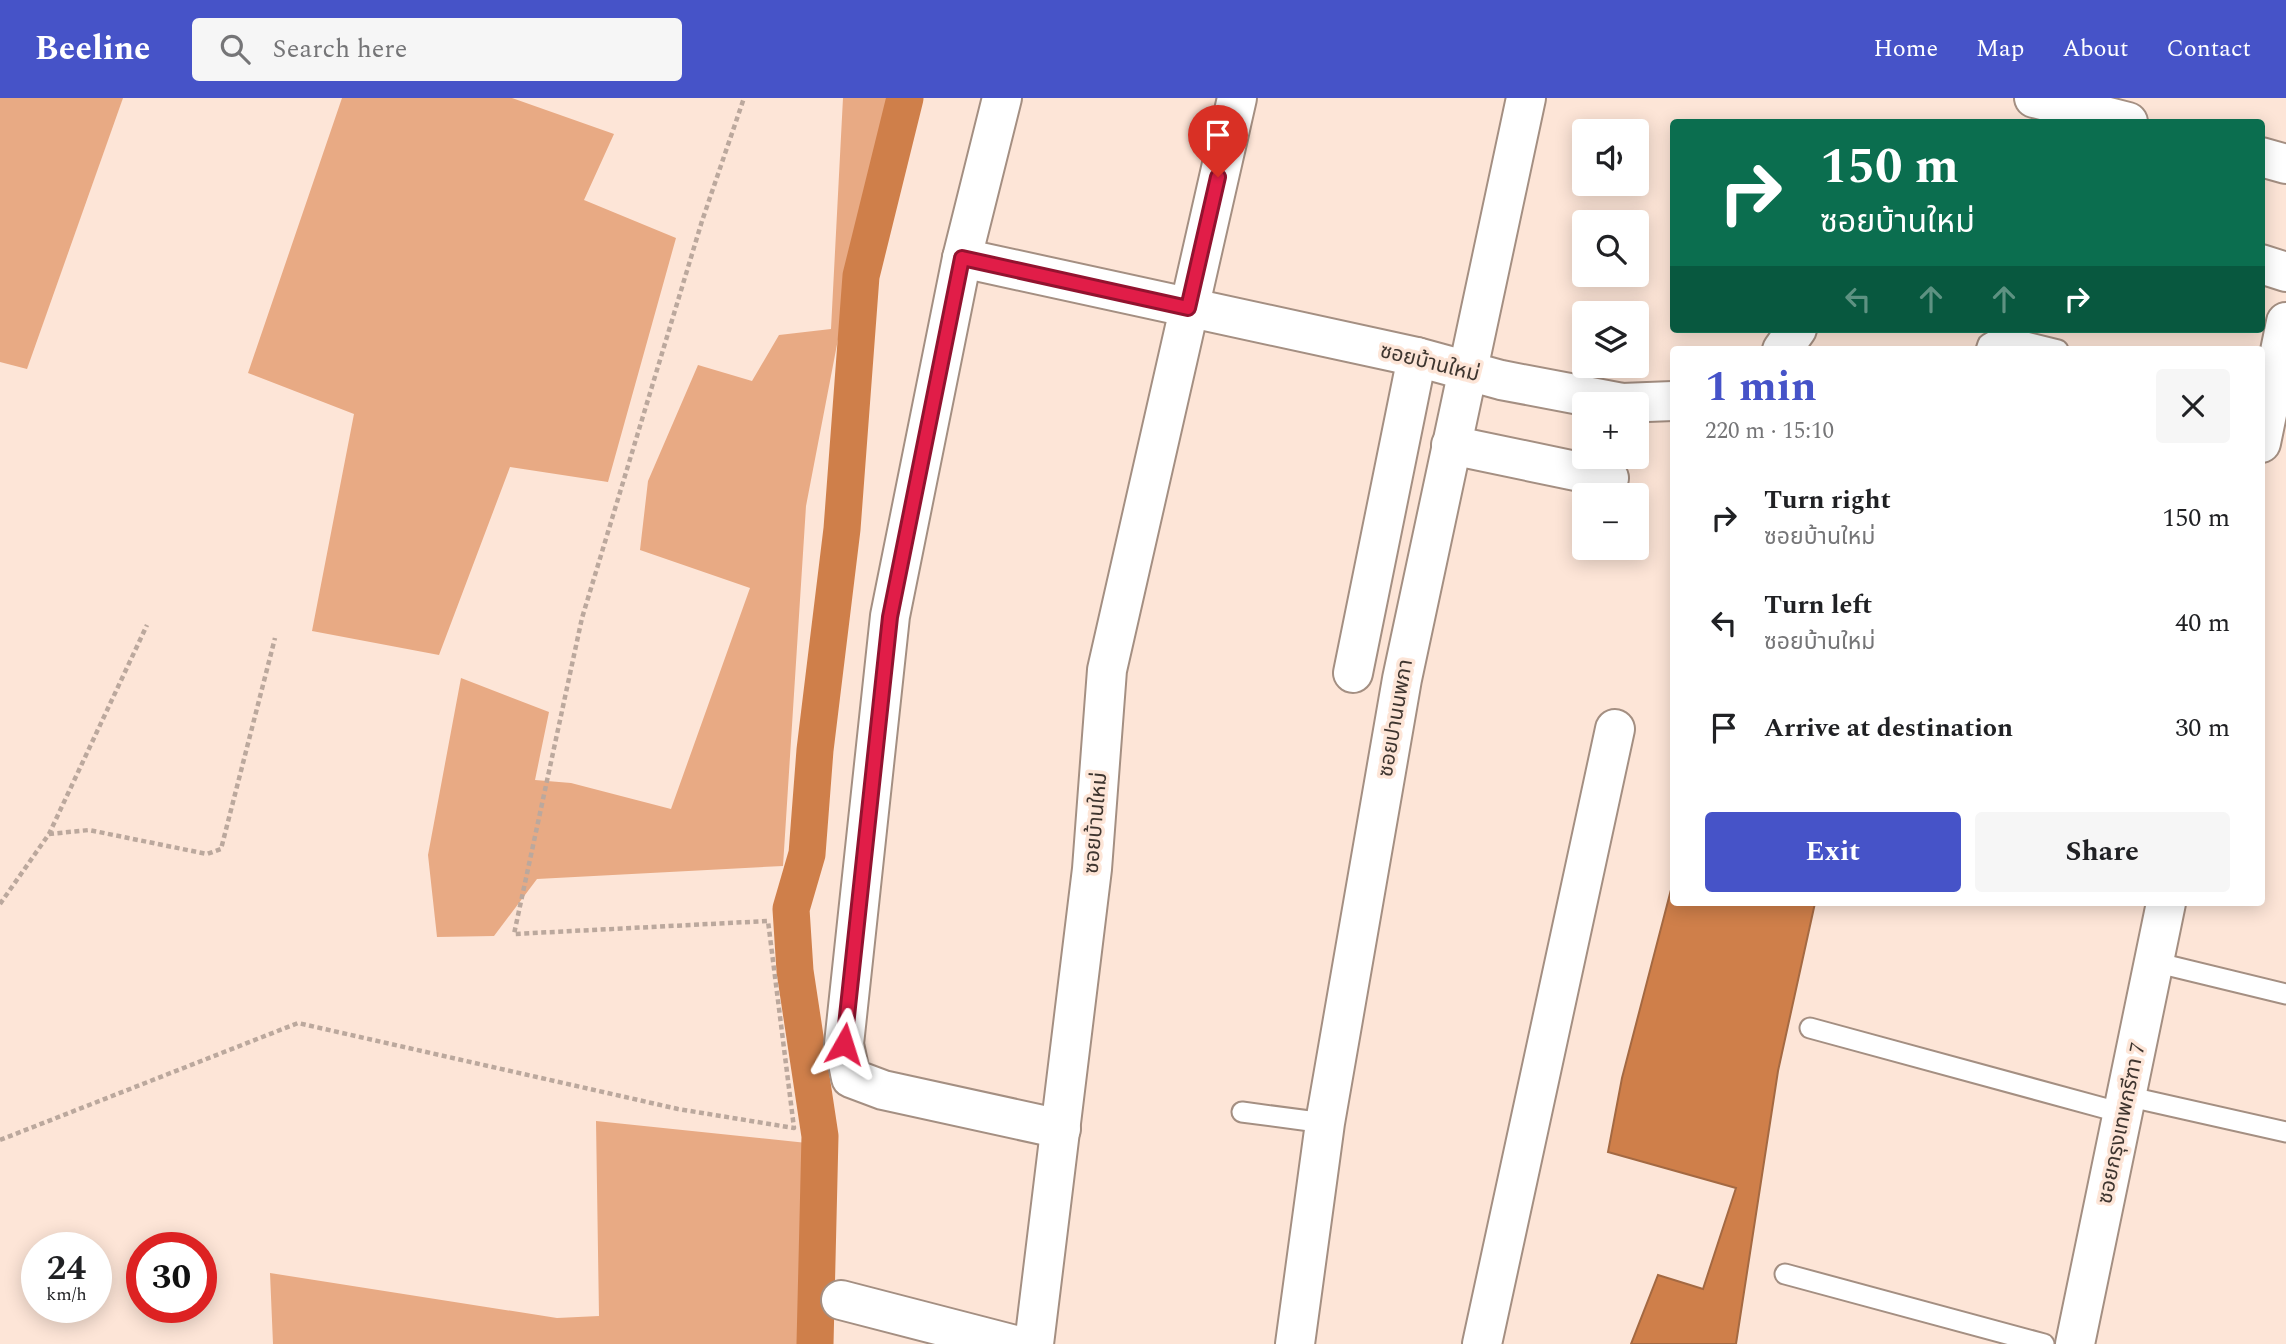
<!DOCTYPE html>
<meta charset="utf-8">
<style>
:root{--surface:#fff;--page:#f6f6f6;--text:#202124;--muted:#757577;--accent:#4653c8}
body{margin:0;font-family:Spectral,"Noto Sans Thai",serif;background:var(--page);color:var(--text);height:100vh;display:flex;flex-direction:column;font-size:26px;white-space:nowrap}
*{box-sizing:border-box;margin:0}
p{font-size:23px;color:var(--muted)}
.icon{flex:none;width:38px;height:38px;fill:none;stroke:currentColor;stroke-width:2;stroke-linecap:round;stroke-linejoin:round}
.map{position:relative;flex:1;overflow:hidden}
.side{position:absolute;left:1670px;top:248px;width:595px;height:560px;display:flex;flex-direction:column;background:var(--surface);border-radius:7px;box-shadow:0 4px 18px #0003}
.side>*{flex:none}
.top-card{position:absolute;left:1670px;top:21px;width:595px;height:214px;border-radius:7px;box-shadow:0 4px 18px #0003;background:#0b6e4f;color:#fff;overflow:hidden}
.fabs{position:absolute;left:1572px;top:21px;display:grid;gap:14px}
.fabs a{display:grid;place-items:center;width:77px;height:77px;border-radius:7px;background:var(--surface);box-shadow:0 4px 18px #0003;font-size:35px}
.speed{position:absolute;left:21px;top:1134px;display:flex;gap:14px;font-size:35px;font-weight:700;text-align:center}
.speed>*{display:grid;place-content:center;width:91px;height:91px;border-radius:50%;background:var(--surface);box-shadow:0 4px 18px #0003;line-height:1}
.speed small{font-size:18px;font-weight:400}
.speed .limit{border:10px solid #d22;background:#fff;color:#111}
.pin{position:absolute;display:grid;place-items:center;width:60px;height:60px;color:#fff;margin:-72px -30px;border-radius:50% 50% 50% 0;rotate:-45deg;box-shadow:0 0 7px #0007}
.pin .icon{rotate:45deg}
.me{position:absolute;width:77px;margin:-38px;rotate:6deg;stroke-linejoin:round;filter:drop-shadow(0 0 5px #0008)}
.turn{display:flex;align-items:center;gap:24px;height:147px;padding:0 35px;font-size:32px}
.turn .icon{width:91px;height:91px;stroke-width:2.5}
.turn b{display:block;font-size:49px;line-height:60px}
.lanes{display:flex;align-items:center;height:66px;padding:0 35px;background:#0003;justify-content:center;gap:35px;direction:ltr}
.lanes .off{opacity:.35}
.round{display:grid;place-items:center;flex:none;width:74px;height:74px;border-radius:7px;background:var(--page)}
.headline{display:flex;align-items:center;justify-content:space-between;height:119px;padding:0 35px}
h1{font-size:42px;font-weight:700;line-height:52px;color:var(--accent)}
.cta{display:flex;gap:14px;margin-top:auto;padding:14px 35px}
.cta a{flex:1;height:80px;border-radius:7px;background:var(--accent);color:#fff;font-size:28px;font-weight:700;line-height:80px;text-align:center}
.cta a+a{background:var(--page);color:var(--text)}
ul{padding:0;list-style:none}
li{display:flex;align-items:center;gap:21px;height:105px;padding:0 35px}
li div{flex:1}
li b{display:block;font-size:26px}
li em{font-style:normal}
header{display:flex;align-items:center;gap:42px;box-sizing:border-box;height:98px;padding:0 35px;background:var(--accent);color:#fff}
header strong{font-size:33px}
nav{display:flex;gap:38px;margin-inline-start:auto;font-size:24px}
.search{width:490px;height:63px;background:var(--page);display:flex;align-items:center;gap:18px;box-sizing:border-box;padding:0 24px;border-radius:7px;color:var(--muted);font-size:26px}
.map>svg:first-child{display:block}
</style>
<header>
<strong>Beeline</strong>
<div class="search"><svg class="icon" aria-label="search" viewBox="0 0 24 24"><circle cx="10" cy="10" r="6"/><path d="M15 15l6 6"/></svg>Search here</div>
<nav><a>Home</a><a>Map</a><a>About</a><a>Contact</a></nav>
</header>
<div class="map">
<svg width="2286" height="1246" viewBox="0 0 2286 1246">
<rect width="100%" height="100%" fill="#fde5d7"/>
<g fill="#e8aa84">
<polygon points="0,0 123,0 27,271 0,264"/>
<polygon points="342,0 512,0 614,36 584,102 676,140 608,384 510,369 439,557 312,533 354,316 248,275"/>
<polygon points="843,0 895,0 844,210 806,408 783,768 537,781 494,838 437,839 428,757 461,580 549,614 535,682 571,685 671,711 750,490 640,452 648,383 698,267 752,283 779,237 831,231"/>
<polygon points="596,1023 807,1045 800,1246 273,1246 270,1175 557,1220 599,1218"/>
</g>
<polygon fill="#cf7f4a" stroke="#a46942" stroke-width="2" points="1673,784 1673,805 1815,805 1778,973 1736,1246 1631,1246 1658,1177 1703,1191 1736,1090 1608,1054 1622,980"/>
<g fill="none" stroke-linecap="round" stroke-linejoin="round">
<polyline stroke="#cf7f4a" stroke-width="37" points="815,1246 820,1038 795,873 791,811 807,756 815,652 842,431 861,178 905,0"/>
<defs>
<g id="lane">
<polyline points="1986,252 1988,246 2002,238 2058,252"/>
<polyline points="2154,864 2286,896"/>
<polyline points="1810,930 2122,1015"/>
<polyline points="2126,998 2286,1034"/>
<polyline points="1242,1014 1325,1025"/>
<polyline points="1785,1176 2044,1246"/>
</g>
<g id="street">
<polyline points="1002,0 962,160 890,518 844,946 851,980 883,992 1061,1031"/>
<polyline points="2034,0 2128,24"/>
<polyline points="2261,59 2286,66"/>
<polyline points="962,160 1417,259 1501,282 1622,305 1673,303"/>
<polyline points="2261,166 2286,174"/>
<polyline points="1782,252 1797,231"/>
<polyline points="2261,345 2286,224"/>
<polyline points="1451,347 1609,380"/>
<polyline points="1353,575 1417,259"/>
<polyline points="841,1202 1011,1246"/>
<polyline points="1034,1246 1092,771 1107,572 1237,0"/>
<polyline points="1295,1246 1325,1025 1402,581 1526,0"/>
<polyline points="1482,1246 1615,631"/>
<polyline points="2075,1246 2166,805"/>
</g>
</defs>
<use href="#lane" stroke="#a48f82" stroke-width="23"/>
<use href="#street" stroke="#a48f82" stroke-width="42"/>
<g stroke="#bba89d" stroke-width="4.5" stroke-dasharray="5 3.5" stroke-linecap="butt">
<polyline points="49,736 89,732 207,756 221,751 275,540"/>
<polyline points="0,806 49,736 147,527"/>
<polyline points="0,1042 298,925 678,1011 794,1030 768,823 514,836 582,520 702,123 744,0"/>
</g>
<use href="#lane" stroke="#fff" stroke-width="19"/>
<use href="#street" stroke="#fff" stroke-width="38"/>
</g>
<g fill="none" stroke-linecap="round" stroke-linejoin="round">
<defs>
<polyline id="route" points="844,946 890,519 962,160 1188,210 1218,79"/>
</defs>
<use href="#route" stroke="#92132f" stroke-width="18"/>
<use href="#route" stroke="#e11d48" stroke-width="12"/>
</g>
<g text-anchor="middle" stroke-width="7" stroke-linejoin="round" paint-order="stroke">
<g font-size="21" fill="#3e352f" stroke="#fde5d7">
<text transform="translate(1430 264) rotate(14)" y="7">ซอยบ้านใหม่</text>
<text transform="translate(1395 620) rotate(-80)" y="7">ซอยปานนพภา</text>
<text transform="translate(1095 725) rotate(-85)" y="7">ซอยบ้านใหม่</text>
<text transform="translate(2121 1025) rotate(-78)" y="7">ซอยกรุงเทพกรีฑา 7</text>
</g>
</g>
</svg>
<div class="fabs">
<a><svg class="icon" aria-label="sound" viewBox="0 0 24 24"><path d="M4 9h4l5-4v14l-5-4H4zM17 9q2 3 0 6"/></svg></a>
<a><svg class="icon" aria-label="search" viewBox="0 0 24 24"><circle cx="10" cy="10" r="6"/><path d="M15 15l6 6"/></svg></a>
<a><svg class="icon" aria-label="layers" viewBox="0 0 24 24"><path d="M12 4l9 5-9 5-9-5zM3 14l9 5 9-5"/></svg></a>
<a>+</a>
<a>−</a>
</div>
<div class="speed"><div>24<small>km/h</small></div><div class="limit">30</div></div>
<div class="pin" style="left:1218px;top:79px;background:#d93025"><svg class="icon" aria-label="arrive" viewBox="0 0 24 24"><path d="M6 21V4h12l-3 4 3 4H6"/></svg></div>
<svg class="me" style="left:844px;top:946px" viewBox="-20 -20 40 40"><path d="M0-17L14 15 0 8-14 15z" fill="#e11d48" stroke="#fff" stroke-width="4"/></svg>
<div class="top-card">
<div class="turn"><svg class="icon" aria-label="right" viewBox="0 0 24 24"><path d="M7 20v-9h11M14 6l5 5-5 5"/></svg><div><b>150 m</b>ซอยบ้านใหม่</div></div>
<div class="lanes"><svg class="icon off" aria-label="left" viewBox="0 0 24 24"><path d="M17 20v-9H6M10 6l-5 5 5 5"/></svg><svg class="icon off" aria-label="ahead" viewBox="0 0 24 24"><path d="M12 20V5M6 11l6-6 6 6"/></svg><svg class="icon off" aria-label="ahead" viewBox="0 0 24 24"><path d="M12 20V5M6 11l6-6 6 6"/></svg><svg class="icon" aria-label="right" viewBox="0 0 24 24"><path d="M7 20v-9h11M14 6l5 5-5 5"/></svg></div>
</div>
<section class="side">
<div class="headline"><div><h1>1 min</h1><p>220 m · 15:10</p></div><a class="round"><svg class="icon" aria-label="close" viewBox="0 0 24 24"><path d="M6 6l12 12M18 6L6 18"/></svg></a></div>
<ul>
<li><svg class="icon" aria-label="right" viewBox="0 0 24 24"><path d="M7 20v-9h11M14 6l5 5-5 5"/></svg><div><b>Turn right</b><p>ซอยบ้านใหม่</p></div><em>150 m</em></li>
<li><svg class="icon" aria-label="left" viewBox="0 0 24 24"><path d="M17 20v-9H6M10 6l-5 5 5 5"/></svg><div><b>Turn left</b><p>ซอยบ้านใหม่</p></div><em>40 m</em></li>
<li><svg class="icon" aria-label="arrive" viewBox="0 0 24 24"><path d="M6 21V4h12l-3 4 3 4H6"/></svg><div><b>Arrive at destination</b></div><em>30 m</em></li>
</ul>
<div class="cta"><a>Exit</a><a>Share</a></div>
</section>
</div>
